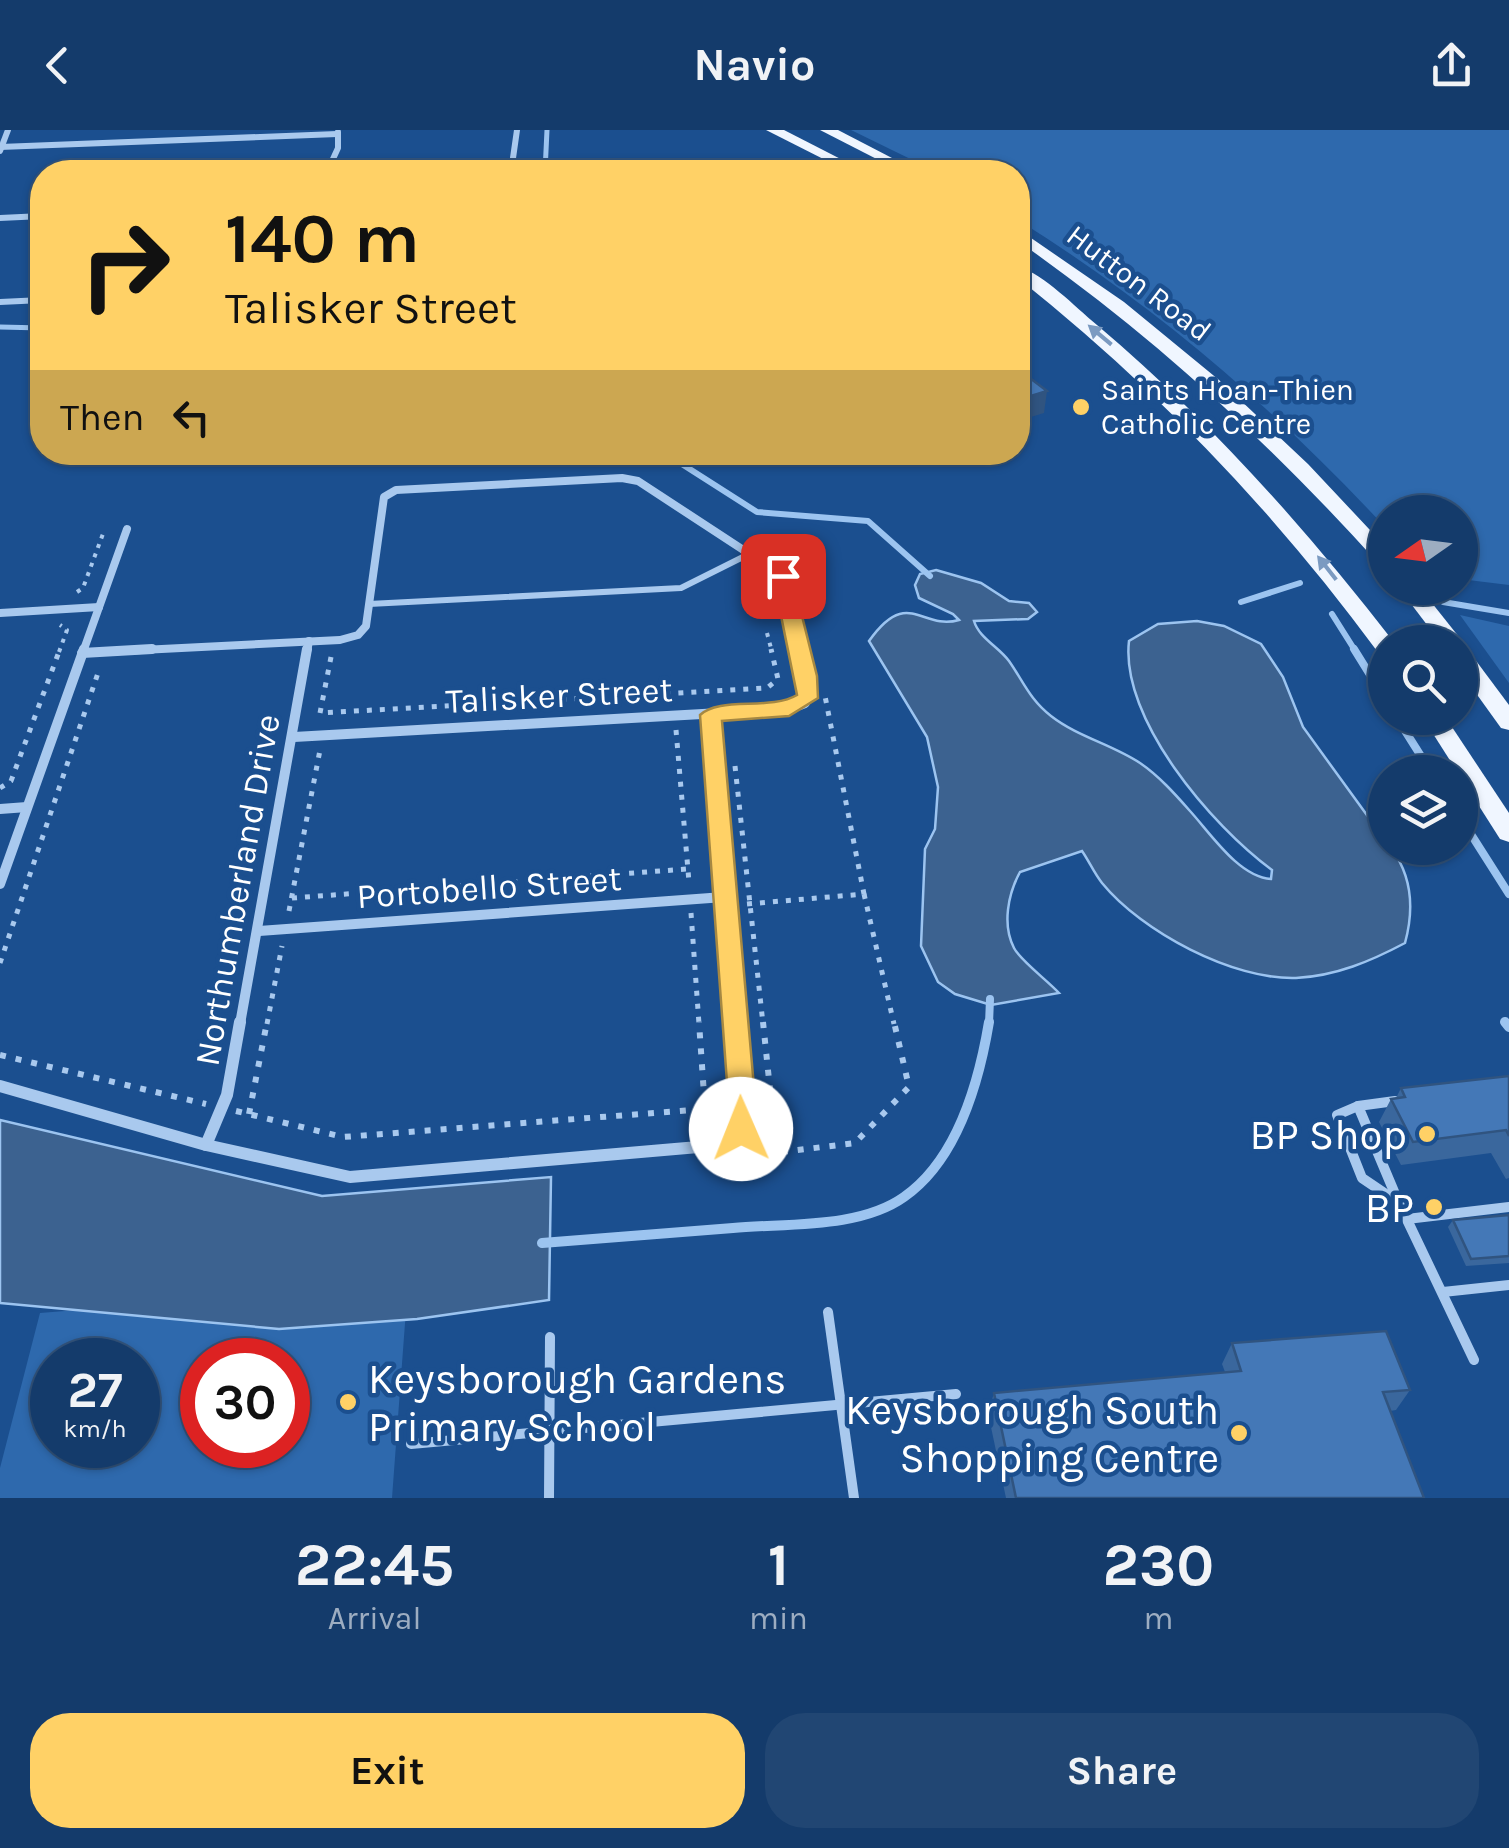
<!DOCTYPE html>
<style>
:root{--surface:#143b6b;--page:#214673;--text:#f1f3f6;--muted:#9dadc1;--line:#33557e;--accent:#ffd166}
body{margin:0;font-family:Karla,sans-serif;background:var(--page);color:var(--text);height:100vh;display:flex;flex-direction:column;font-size:38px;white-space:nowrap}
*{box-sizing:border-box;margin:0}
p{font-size:32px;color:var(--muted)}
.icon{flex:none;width:55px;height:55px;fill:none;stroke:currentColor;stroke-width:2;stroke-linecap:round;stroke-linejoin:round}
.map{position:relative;height:1368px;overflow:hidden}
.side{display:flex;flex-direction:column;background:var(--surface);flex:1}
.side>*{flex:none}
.hud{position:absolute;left:30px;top:30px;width:1000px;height:305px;border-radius:40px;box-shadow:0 2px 8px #0004,0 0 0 2px var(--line);background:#ffd166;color:#111;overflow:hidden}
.needle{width:65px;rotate:256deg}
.tools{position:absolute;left:1368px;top:365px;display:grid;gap:20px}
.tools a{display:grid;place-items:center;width:110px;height:110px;border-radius:50%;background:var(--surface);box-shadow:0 2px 8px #0004,0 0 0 2px var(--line);font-size:50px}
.speed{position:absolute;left:30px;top:1208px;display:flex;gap:20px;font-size:50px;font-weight:700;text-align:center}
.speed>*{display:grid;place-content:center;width:130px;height:130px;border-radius:50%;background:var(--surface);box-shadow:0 2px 8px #0004,0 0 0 2px var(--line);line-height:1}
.speed small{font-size:25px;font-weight:400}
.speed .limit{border:15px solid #d22;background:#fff;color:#111}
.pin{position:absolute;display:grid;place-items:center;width:85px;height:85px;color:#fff;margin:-42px;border-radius:20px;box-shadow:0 5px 15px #0006}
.me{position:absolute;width:110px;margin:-55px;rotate:359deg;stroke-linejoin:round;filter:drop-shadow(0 0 8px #0008)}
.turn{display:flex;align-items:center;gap:35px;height:210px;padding:0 30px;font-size:45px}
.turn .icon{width:130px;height:130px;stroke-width:2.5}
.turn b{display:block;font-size:70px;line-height:85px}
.then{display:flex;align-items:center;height:95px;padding:0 30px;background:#0003;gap:20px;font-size:38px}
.eta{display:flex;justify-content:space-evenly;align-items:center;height:170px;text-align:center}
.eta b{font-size:60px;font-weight:700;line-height:70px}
.cta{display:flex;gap:20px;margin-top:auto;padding:20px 30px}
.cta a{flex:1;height:115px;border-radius:40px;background:var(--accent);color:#111;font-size:40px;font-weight:700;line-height:115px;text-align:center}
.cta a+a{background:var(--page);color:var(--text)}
header{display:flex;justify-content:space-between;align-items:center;height:130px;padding:0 30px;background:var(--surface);font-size:45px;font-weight:700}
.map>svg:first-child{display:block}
</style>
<header><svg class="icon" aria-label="back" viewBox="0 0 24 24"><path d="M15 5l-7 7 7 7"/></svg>Navio<svg class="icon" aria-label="share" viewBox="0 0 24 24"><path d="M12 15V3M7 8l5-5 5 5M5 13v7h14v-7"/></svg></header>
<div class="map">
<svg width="1509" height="1368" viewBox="0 0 1509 1368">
<rect width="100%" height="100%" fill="#1b4f8f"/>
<g fill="#2e69ad" fill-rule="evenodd">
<path d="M851,0h658v455l-49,-6v-67h-75v15c-111,-119 -229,-221 -367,-307v-48h-81z"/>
<polygon points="1460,485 1509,496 1509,553"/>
<path d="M408,1153l-16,215h-392v-30l40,-155zM52,1230h86v85h-86zM202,1230h86v85h-86z"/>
</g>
<g fill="#3c6290" stroke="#9cc4f0" stroke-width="2.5">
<path d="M936,440l45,13 28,18 20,2 8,9 -9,7 -54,2c5,17 25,26 35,40 14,20 21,39 42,55 27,21 60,28 89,47 19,13 35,31 50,48 21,23 49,66 81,68l1,-9c-60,-44 -152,-151 -143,-229l29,-17 39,-3 27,5 37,18 22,33 20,50 82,113v8h6c21,28 23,62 14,95 -34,18 -69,33 -109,35 -63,2 -154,-46 -194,-95 -8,-10 -13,-22 -20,-32l-62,21c-12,22 -18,53 -6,76 6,12 34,33 45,45l-68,12 -36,-11 -17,-12 -17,-36 4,-97 10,-20 3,-42 -11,-50 -58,-96c39,-55 52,-10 90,-21l-6,-6 -34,-16 -4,-13 5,-11z"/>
<polygon points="0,990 322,1066 551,1047 549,1170 417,1189 279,1199 0,1173"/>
</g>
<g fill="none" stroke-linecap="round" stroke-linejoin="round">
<g stroke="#9cc4f0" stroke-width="5">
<polyline points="545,42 547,0"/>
<polyline points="0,197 42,198"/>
</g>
<g stroke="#9cc4f0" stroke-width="6">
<polyline points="663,322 757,382 868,391 930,446"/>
<polyline points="1241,472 1300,453"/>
<polyline points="1443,472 1509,483"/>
<polyline points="1332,484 1356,522"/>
</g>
<g stroke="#9cc4f0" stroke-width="8">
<polyline points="1354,519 1385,569"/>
<polyline points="1397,588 1431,642"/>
<polyline points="1460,687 1509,764"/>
<polyline points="989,894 990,869"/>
</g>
<g stroke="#9cc4f0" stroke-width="10">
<polyline points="1505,892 1509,897"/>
<path d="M542,1113c64,-5 127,-10 191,-15 53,-5 126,1 171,-31 53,-37 75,-115 85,-175"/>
</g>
<g stroke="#a9c9ee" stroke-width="4" stroke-dasharray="4 6" stroke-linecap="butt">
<polyline points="160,322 178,328 310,322"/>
<polyline points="77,462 83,458 104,401"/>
<polyline points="767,503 772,522"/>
<polyline points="59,522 67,500 60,495"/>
</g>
<g stroke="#a9c9ee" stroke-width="5" stroke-dasharray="5 8" stroke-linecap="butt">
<polyline points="331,527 320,583 767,558 778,549 771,519"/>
<polyline points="676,600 689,752"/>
<polyline points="735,636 763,894"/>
<polyline points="0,658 11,651 60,519"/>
<polyline points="864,764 894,894"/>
<polyline points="292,768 687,739"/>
<polyline points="747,774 864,764 825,566"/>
<polyline points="289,781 320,620"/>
<polyline points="691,783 699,894"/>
<polyline points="0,833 99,540"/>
<polyline points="267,894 282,816"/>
</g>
<g stroke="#a9c9ee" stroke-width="6" stroke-dasharray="6 10" stroke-linecap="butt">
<polyline points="763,892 776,1017"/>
<polyline points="0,925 206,974"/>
<polyline points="236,981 343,1007 705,979 699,892"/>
<polyline points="249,984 267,892"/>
<polyline points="756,1003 782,1022 855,1013 909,957 894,892"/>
</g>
<polyline stroke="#a9c9ee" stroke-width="6" points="369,474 681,458 751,423"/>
<g stroke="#a9c9ee" stroke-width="10">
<polyline points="1395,971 1358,976 1398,1071"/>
<polyline points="1358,976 1337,985 1362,1048 1399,1073 1474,1230"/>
<polyline points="1407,1089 1509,1077"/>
<polyline points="1443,1162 1509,1155"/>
<polyline points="828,1182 854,1368"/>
<polyline points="411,1314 956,1264"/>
<polyline points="549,1368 550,1207"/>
</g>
<g stroke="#a9c9ee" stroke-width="6">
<polyline points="0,17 337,4"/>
<polyline points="0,21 8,0"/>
<polyline points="327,42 338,18 338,2"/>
<polyline points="511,42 517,0"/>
<polyline points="0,88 42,86"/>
<polyline points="0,172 42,170"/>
</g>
<g stroke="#a9c9ee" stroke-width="8">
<polyline points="0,483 99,477"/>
<polyline points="83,522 127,399"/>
<polyline points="102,522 340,510 358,505 366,496 384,367 396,360 622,348 638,351 783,446 800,522"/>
<polyline points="307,522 309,511"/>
</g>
<g stroke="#a9c9ee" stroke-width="10">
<polyline points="82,523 152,519"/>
<polyline points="711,585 735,894"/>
<polyline points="294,607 789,579 805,573 809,559 800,519"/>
<polyline points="0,679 27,677"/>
<polyline points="0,754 84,519"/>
<polyline points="259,801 724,767"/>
<polyline points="240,894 307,519"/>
</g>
<g stroke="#a9c9ee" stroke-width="12">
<polyline points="0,956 206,1015 350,1047 710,1016 730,1009 740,995 735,892"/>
<polyline points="206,1015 227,965 240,892"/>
</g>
<g fill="#f0f6ff" fill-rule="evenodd">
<polygon points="766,0 784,0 866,42 849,42"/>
<polygon points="820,0 838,0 919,42 902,42"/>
<path d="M1018,99l106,73 95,78 89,84 77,82v19l-7,-2c-109,-121 -227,-229 -360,-322z"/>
<path d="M1018,136c28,10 56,40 79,59 111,94 207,201 296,316l-8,1v11l-8,-2c-104,-141 -222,-264 -359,-373z"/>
<polygon points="1399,458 1420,458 1459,507 1462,512 1460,515 1440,512"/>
<polygon points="1460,518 1468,520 1509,575 1509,600 1501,598 1460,541"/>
<polygon points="1423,588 1446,588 1509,683 1509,712 1500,709"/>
</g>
</g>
<g fill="#3a679d">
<polygon points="1509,946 1509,1048 1506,1049 1491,1023 1401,1035 1379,992 1391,969 1396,968 1401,958"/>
<polygon points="1509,1085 1509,1133 1466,1136 1448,1097 1453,1090"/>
<polygon points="1232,1213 1410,1260 1396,1280 1390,1281 1424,1368 1006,1368 988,1283 994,1263 1225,1242 1222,1234"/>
</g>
<polygon fill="#305480" points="1047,261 1044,283 1018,291 1018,270"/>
<g fill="#4478b7" stroke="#305480" stroke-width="2.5">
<polygon points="1018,239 1047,261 1018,270"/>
<polygon points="1509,946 1509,1006 1506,1000 1413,1012 1391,969 1405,967 1401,958"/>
<polygon points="1509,1085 1509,1126 1471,1129 1453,1090"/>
<polygon points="1386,1201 1410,1260 1383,1262 1424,1368 1016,1368 994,1263 1241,1241 1232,1213"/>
</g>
<defs><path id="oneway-solid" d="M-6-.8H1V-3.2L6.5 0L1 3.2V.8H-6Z" transform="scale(2.5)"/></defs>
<g fill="#7b9ac1">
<use href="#oneway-solid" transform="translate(1100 205) rotate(-140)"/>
<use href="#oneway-solid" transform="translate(1327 438) rotate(-128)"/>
</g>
<path fill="#ffd166" stroke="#a68842" stroke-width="2.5" d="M783,440l9,6 25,100 1,22 -29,18 -67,5 34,389 -6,28 -9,3 -10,-3 -4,-9 2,-19 -29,-395c19,-19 70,-4 97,-20l-24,-119z"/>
<g fill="#ffd166" stroke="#1b4f8f" stroke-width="4">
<circle cx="1081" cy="277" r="10"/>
<circle cx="1427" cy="1004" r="10"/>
<circle cx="1434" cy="1077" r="10"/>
<circle cx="348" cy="1272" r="10"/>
<circle cx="1239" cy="1303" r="10"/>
</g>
<g text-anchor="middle" stroke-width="9" stroke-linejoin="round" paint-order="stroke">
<g font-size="30" fill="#fff" stroke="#1b4f8f">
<text transform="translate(1139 153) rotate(37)" y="10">Hutton Road</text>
</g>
<g font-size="30" fill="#fff" stroke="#1b4f8f" text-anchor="start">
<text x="1101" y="270">Saints Hoan-Thien<tspan x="1101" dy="34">Catholic Centre</tspan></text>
</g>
<g font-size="35" fill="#fff" stroke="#1b4f8f">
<text transform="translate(559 565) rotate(-3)" y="12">Talisker Street</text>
<text transform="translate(489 757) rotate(-4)" y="12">Portobello Street</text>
<text transform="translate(237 760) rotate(-80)" y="12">Northumberland Drive</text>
</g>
<g font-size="42" fill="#fff" stroke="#1b4f8f" text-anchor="end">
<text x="1407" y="1019">BP Shop</text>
<text x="1414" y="1092">BP</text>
<text x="368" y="1263" text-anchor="start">Keysborough Gardens<tspan x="368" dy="48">Primary School</tspan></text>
<text x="1219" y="1294">Keysborough South<tspan x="1219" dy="48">Shopping Centre</tspan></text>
</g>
</g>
</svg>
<div class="tools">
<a><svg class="needle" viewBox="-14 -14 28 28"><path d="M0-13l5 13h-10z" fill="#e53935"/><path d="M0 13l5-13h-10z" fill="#9dadc1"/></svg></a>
<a><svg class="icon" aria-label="search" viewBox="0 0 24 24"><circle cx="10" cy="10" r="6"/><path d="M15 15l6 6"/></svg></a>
<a><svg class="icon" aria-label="layers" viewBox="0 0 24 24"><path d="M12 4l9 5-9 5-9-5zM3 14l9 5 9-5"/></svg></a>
</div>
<div class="speed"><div>27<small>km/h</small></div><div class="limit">30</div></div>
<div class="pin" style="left:783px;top:446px;background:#d93025"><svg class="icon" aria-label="arrive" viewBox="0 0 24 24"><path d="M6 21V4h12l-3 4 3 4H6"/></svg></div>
<svg class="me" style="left:741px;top:999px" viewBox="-20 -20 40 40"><circle r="19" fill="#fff"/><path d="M0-13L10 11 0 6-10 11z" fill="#ffd166"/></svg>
<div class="hud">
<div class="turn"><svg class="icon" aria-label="right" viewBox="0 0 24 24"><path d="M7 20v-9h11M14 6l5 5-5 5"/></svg><div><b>140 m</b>Talisker Street</div></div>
<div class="then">Then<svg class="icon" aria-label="left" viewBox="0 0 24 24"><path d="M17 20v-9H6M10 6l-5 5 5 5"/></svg></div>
</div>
</div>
<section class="side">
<div class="eta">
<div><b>22:45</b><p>Arrival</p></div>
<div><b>1</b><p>min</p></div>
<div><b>230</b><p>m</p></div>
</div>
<div class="cta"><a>Exit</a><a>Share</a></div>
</section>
